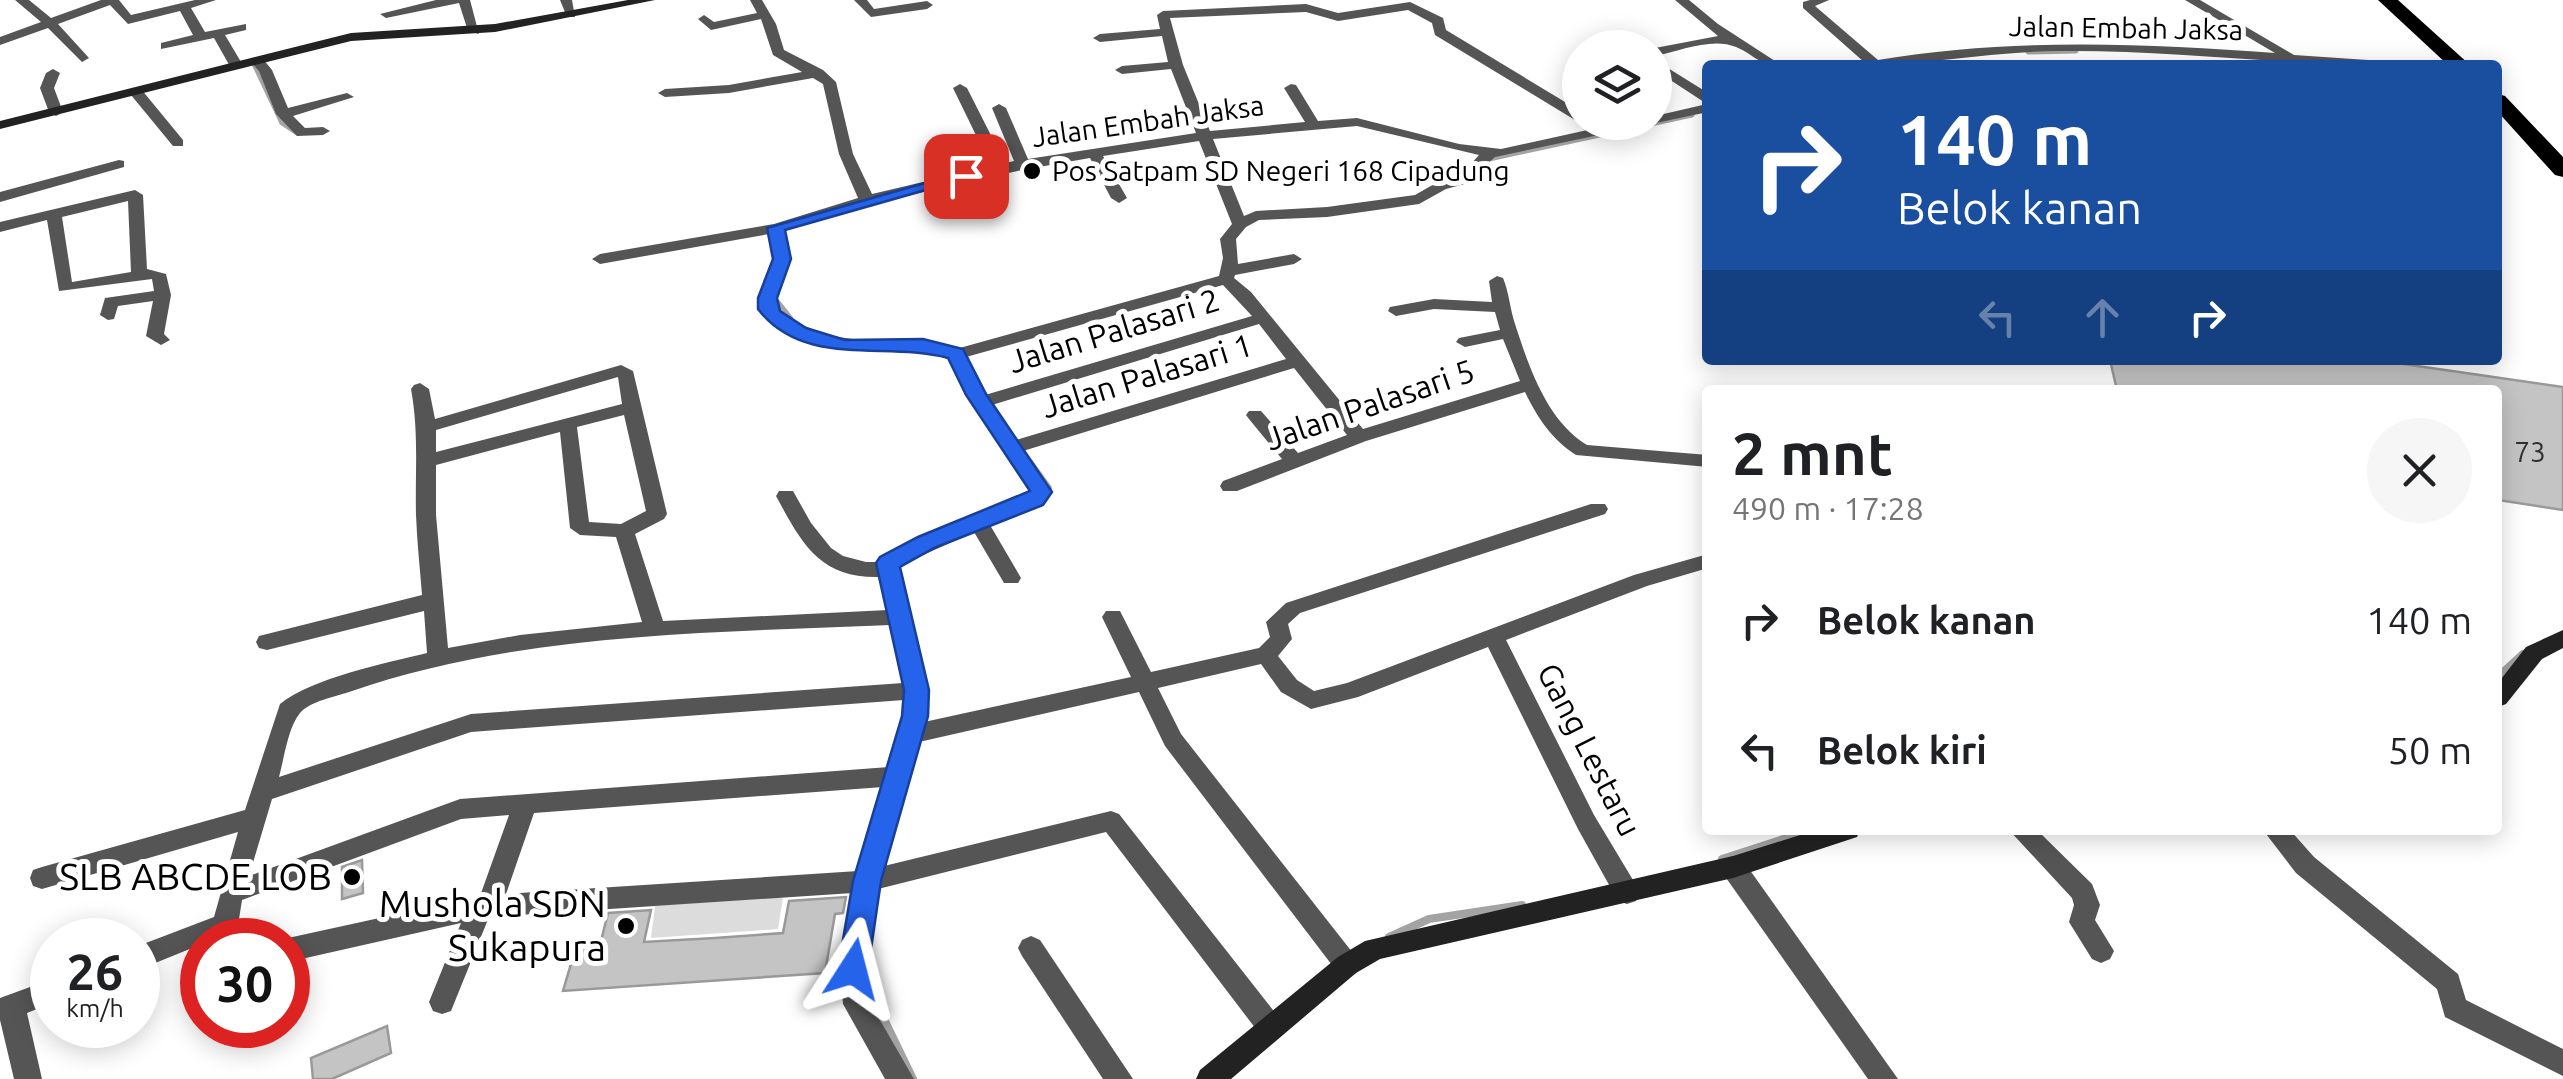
<!DOCTYPE html>
<html lang="id">
<meta charset="utf-8">
<style>
:root{--surface:#fff;--page:#f6f6f6;--text:#202124;--muted:#757577}
body{margin:0;font-family:Ubuntu,sans-serif;background:var(--page);color:var(--text);height:100vh;display:flex;flex-direction:column;font-size:38px;white-space:nowrap}
*{box-sizing:border-box;margin:0}
p{font-size:32px;color:var(--muted)}
.icon{flex:none;width:55px;height:55px;fill:none;stroke:currentColor;stroke-width:2;stroke-linecap:round;stroke-linejoin:round}
.map{position:relative;flex:1;overflow:hidden}
.details{position:absolute;left:1702px;top:385px;width:800px;height:450px;display:flex;flex-direction:column;background:var(--surface);border-radius:10px;box-shadow:0 5px 25px #0003}
.details>*{flex:none}
.banner{position:absolute;left:1702px;top:60px;width:800px;height:305px;border-radius:10px;box-shadow:0 5px 25px #0003;background:#1a4fa0;color:#fff;overflow:hidden}
.controls{position:absolute;left:1562px;top:30px;display:grid;gap:20px}
.controls a{display:grid;place-items:center;width:110px;height:110px;border-radius:50%;background:var(--surface);box-shadow:0 5px 25px #0003;font-size:50px}
.speed{position:absolute;left:30px;top:918px;display:flex;gap:20px;font-size:50px;font-weight:700;text-align:center}
.speed>*{display:grid;place-content:center;width:130px;height:130px;border-radius:50%;background:var(--surface);box-shadow:0 5px 25px #0003;line-height:1}
.speed small{font-size:25px;font-weight:400}
.speed .limit{border:15px solid #d22;background:#fff;color:#111}
.pin{position:absolute;display:grid;place-items:center;width:85px;height:85px;color:#fff;margin:-42px;border-radius:20px;box-shadow:0 5px 15px #0006}
.me{position:absolute;width:110px;margin:-55px;rotate:9deg;stroke-linejoin:round;filter:drop-shadow(0 0 8px #0008)}
.turn{display:flex;align-items:center;gap:35px;height:210px;padding:0 30px;font-size:45px}
.turn .icon{width:130px;height:130px;stroke-width:2.5}
.turn b{display:block;font-size:70px;line-height:85px}
.lanes{display:flex;align-items:center;height:95px;padding:0 30px;background:#0003;justify-content:center;gap:50px;direction:ltr}
.lanes .off{opacity:.35}
.round{display:grid;place-items:center;flex:none;width:105px;height:105px;border-radius:52px;background:var(--page)}
.overview{display:flex;align-items:center;justify-content:space-between;height:170px;padding:0 30px}
h1{font-size:60px;font-weight:700;line-height:75px}
ul{padding:0;list-style:none}
li{display:flex;align-items:center;gap:30px;height:130px;padding:0 30px}
li div{flex:1}
li b{display:block;font-size:38px}
li em{font-style:normal}
.map>svg:first-child{display:block}
</style>
<div class="map">
<svg width="2563" height="1079" viewBox="0 0 2563 1079">
<rect width="100%" height="100%" fill="#fff"/>
<polygon fill="#dcdcdc" points="783,897 778,929 651,938 655,906"/>
<g fill="none" stroke-linecap="round" stroke-linejoin="round">
<g stroke="#a3a3a3" stroke-width="5">
<polyline points="2028,52 2076,51"/>
<polyline points="254,64 282,123 297,133"/>
<polyline points="1489,159 1692,115"/>
</g>
<g stroke="#a3a3a3" stroke-width="6">
<polyline points="778,303 790,318"/>
<polyline points="917,344 953,350"/>
<polyline points="1030,462 1049,488 1045,497"/>
</g>
<g stroke="#a3a3a3" stroke-width="8">
<polyline points="2498,677 2523,654"/>
<polyline points="1722,859 1811,830"/>
<polyline points="1389,937 1429,919 1522,905"/>
<polyline points="866,966 868,986 913,1079"/>
</g>
</g>
<g fill="#c4c4c4" stroke="#999" stroke-width="2.5">
<polygon points="2110,360 2376,360 2563,387 2563,510 2498,500 2498,390 2117,390"/>
<polygon points="362,860 363,893 342,899 342,867"/>
<polygon points="846,897 843,913 835,914 825,973 563,991 576,947 600,945 608,913 651,910 644,942 715,938 783,933 789,901"/>
<polygon points="387,1026 391,1053 332,1079 313,1079 311,1058"/>
</g>
<g fill="none" stroke-linecap="round" stroke-linejoin="round">
<g fill="#555" fill-rule="evenodd">
<polygon points="15,0 29,0 51,18 101,0 119,0 131,15 195,0 216,0 191,8 205,32 246,24 246,30 225,35 244,67 232,70 214,38 161,49 161,43 193,35 180,11 128,24 110,5 58,24 89,58 82,62 48,28 0,45 0,37 41,22"/>
<polygon points="436,0 470,0 479,34 468,31 459,3 386,18 380,14"/>
<polygon points="560,0 572,0 575,17 567,17"/>
<path d="M750,0h12l14,24 8,26 39,20 13,12 17,72 19,40 119,-28 -38,-78 7,-4 7,4 38,75 9,-2 -22,-53 7,-4 7,4 22,51 168,-26 -25,-64 -49,5 -7,-4 7,-4 46,-4 -6,-26 -62,6 -7,-4 7,-4 60,-5 -3,-14 6,-4 143,-7 32,9 72,-11 33,16 3,12 134,81v10l-5,-1 -140,-85 -3,-12 -24,-13 -70,11 -32,-9 -136,6 13,47 27,66 95,-9 -21,-34 7,-4 5,1 22,36 39,-3 102,26 42,5 123,-27h31v-6l52,-12 -52,-34v-10l53,33v19l-213,45 -19,17 -4,8 -26,7 -27,15 -92,13 -68,3 -13,7 -10,12 2,25 56,-10 8,5 -8,5 -59,11 -1,3 17,14 112,137 157,-48 -17,-42 -38,8 -9,-5 3,-4 41,-8 -5,-18 -61,-3 -38,7 -8,-5 2,-4 44,-8 58,3 -3,-21 8,-5 6,2c6,14 7,31 12,46 14,43 32,97 72,121l121,10v12l-132,-12c-24,-15 -39,-38 -51,-63l-159,49 -129,50h-14l-3,-5 3,-5 59,-22 -33,-40 -3,-4 3,-4h12l37,42 49,-18 -53,-67 -271,83 28,41 -9,13 -52,20 31,53 -3,5h-14l-30,-51 -75,34 28,125 -3,31 207,-45 -29,-60 4,-6h14l31,61 108,-24 11,-11 -4,-15 20,-19 305,-99h14l3,5 -3,5 -305,99 -12,11 4,15 -14,17 19,24 17,11 33,-8 287,-108 74,-21v14l-61,18 -141,54 88,175 42,70 3,8 -3,8 -9,3 -9,-3 -40,-72 -90,-182 -130,50 -47,12 -30,-17 -20,-28 -103,24 23,46 175,223 4,8 -4,8 -9,4 -9,-4 -173,-227 -26,-54 -220,50 -35,124 227,-55 8,3 161,205 4,9 -4,9 -9,4 -9,-4 -156,-205 -228,57 -12,80 3,32 45,78h-29l-42,-75 -3,-35 13,-76 -364,24 -38,94 -9,3 -9,-3 -4,-9 32,-79 -173,39v-22h-5l5,-2 192,-42 29,-81 -48,4 -219,81 -3,19 17,13 4,8h-33l-5,-3 -20,3v4l-64,26v-24l76,-29 24,-85 -196,57 -9,-3 -3,-8 3,-8 9,-3 203,-57 35,-106c32,-26 106,-41 147,-51l-3,-42 -157,39 -8,-2 -3,-6 3,-6 8,-2 155,-39c-2,-26 -5,-53 -6,-80 -1,-44 3,-82 -5,-126l3,-4 6,-2 9,6 6,30 186,-54 12,6 34,143 -3,5 -29,15 28,87 225,-11 -7,-33c-61,2 -79,-33 -105,-81l3,-5h14l18,32 20,25 12,8 23,6h12l41,-24 109,-43 3,-3 -64,-97 -18,-37c-73,-17 -124,8 -188,-45l-2,-15 15,-39 -5,-25 -169,30 -8,-5 8,-5 174,-30 84,-26 -19,-44 -16,-70 -10,-6 -84,15 -64,4 -7,-4 7,-4 64,-4 73,-13 -29,-17 -12,-36 -50,11 -13,-11 6,-4 10,7 43,-9zM1357,126l122,29 -19,21 -24,7 -21,12 -88,12 -71,4 -12,5 -31,-77zM1199,141l33,83 -12,15 3,19 -4,18 -263,73c-67,-16 -123,6 -181,-42v-9l15,-39 -6,-29c101,-31 202,-55 306,-72l21,40 8,5 8,-5 -24,-42zM1223,285l29,31 -267,79 -19,-38zM1259,324l27,35 -270,81 -24,-35zM618,377l4,27 -186,48v-22zM624,415l22,96 -25,13 -32,-2 -12,-95zM560,432l10,96 10,7 36,2 26,85 -122,13 -72,13 -12,-133v-50zM891,625l12,58 -432,31 -192,63c5,-18 9,-50 21,-64 11,-12 34,-16 49,-21 173,-60 361,-59 542,-67zM904,700v16l-15,51 -429,32 -211,77 23,-77 199,-67zM883,787l-25,84 -352,23 28,-81z"/>
<polygon points="854,0 867,0 874,9 927,1 933,5 927,9 871,17"/>
<path d="M1675,0h14l29,24 63,41c-24,0 -26,-10 -45,-18 -24,-10 -56,4 -81,9v-8l63,-12z"/>
<path d="M1810,0h19l-14,6 63,54c132,-22 264,-17 397,-7l-90,-53h15l94,55 89,6 7,4c-110,0 -219,-15 -329,-14 -67,0 -133,14 -199,14l2,-3 -61,-54v-6z"/>
<polygon points="253,59 263,59 272,70 288,108 347,93 354,97 293,116 305,128 323,127 330,131 323,135 297,136 276,114 259,71 251,62"/>
<polygon points="53,69 60,73 54,88 63,112 56,116 49,112 40,88 46,73"/>
<polygon points="131,89 141,89 183,140 183,146 173,146 131,95"/>
<polygon points="119,160 124,161 124,167 0,202 0,192"/>
<path d="M135,190l8,5 4,74 19,5 5,21 -7,39 6,6 -9,5 -15,-9 7,-35 -35,5 -4,13 -6,1 -8,-5 5,-17 49,-7 -2,-12 -93,12 -12,-71 -47,12v-10zM128,201l3,71 -59,10 -10,-65z"/>
<polygon points="2009,830 2037,830 2092,884 2100,905 2095,920 2114,951 2110,959 2101,963 2092,959 2069,922 2074,905 2072,898"/>
<polygon points="2263,830 2290,830 2314,857 2458,974 2466,1000 2563,1049 2563,1076 2445,1017 2437,989 2296,873"/>
<polygon points="1733,856 1742,859 1898,1079 1868,1079 1724,875 1721,867 1724,859"/>
<polygon points="1031,936 1040,940 1133,1079 1103,1079 1022,956 1018,948 1022,940"/>
<polygon points="52,979 52,1003 27,1013 42,1079 14,1079 0,1020 0,998"/>
</g>
<g fill="#222" fill-rule="evenodd">
<polygon points="628,0 655,0 495,32 351,41 0,129 0,121 351,33 495,24"/>
<polygon points="2563,630 2563,648 2542,659 2506,704 2498,707 2498,683 2526,647"/>
<polygon points="1816,830 1860,830 1857,837 1733,878 1380,959 1356,973 1231,1079 1196,1079 1200,1070 1338,957 1365,941 1733,856"/>
</g>
<g fill="#000" fill-rule="evenodd">
<polygon points="2378,0 2398,0 2470,65 2448,65"/>
<polygon points="2498,94 2505,96 2563,157 2563,177 2555,175 2498,112"/>
</g>
</g>
<path fill="#2563eb" stroke="#184099" stroke-width="2.5" d="M960,173l15,3 -190,54 6,29 -14,39 3,13 26,17 39,12 78,-1 40,10 23,45 66,98 -9,13 -109,43 -34,19 29,123 -1,26 -47,165 -13,88 -5,10 -10,4 -11,-4 -4,-10 15,-88 49,-165 2,-26 -28,-127 4,-6 38,-20 112,-46 -64,-96 -18,-37c-62,-17 -144,11 -190,-49v-11l15,-39 -6,-31z"/>
<g fill="#000" stroke="#fff" stroke-width="4">
<circle cx="1032" cy="171" r="10"/>
<circle cx="352" cy="877" r="10"/>
<circle cx="626" cy="926" r="10"/>
</g>
<g text-anchor="middle" stroke-width="10" stroke-linejoin="round" paint-order="stroke">
<g font-size="28" fill="#000" stroke="#fff">
<text transform="translate(2126 28) rotate(1)" y="10">Jalan Embah Jaksa</text>
<text transform="translate(1148 121) rotate(-8)" y="10">Jalan Embah Jaksa</text>
</g>
<g font-size="28" fill="#000" stroke="#fff" text-anchor="start">
<text x="1052" y="181">Pos Satpam SD Negeri 168 Cipadung</text>
</g>
<g font-size="28" fill="#313131">
<text x="2530" y="462">73</text>
</g>
<g font-size="32" fill="#000" stroke="#fff">
<text transform="translate(1114 331) rotate(-17)" y="11">Jalan Palasari 2</text>
<text transform="translate(1147 376) rotate(-17)" y="11">Jalan Palasari 1</text>
<text transform="translate(1370 405) rotate(-19)" y="11">Jalan Palasari 5</text>
<text transform="translate(1589 750) rotate(63)" y="11">Gang Lestaru</text>
</g>
<g font-size="38" fill="#000" stroke="#fff" text-anchor="end">
<text x="332" y="890">SLB ABCDE LOB</text>
<text x="606" y="917">Mushola SDN<tspan x="606" dy="44">Sukapura</tspan></text>
</g>
</g>
</svg>
<div class="controls">
<a><svg class="icon" aria-label="layers" viewBox="0 0 24 24"><path d="M12 4l9 5-9 5-9-5zM3 14l9 5 9-5"/></svg></a>
</div>
<div class="speed"><div>26<small>km/h</small></div><div class="limit">30</div></div>
<div class="pin" style="left:966px;top:176px;background:#d93025"><svg class="icon" aria-label="arrive" viewBox="0 0 24 24"><path d="M6 21V4h12l-3 4 3 4H6"/></svg></div>
<svg class="me" style="left:853px;top:969px" viewBox="-20 -20 40 40"><path d="M0-17L14 15 0 8-14 15z" fill="#2563eb" stroke="#fff" stroke-width="4"/></svg>
<div class="banner">
<div class="turn"><svg class="icon" aria-label="right" viewBox="0 0 24 24"><path d="M7 20v-9h11M14 6l5 5-5 5"/></svg><div><b>140 m</b>Belok kanan</div></div>
<div class="lanes"><svg class="icon off" aria-label="left" viewBox="0 0 24 24"><path d="M17 20v-9H6M10 6l-5 5 5 5"/></svg><svg class="icon off" aria-label="ahead" viewBox="0 0 24 24"><path d="M12 20V5M6 11l6-6 6 6"/></svg><svg class="icon" aria-label="right" viewBox="0 0 24 24"><path d="M7 20v-9h11M14 6l5 5-5 5"/></svg></div>
</div>
<section class="details">
<div class="overview"><div><h1>2 mnt</h1><p>490 m · 17:28</p></div><a class="round"><svg class="icon" aria-label="close" viewBox="0 0 24 24"><path d="M6 6l12 12M18 6L6 18"/></svg></a></div>
<ul>
<li><svg class="icon" aria-label="right" viewBox="0 0 24 24"><path d="M7 20v-9h11M14 6l5 5-5 5"/></svg><div><b>Belok kanan</b></div><em>140 m</em></li>
<li><svg class="icon" aria-label="left" viewBox="0 0 24 24"><path d="M17 20v-9H6M10 6l-5 5 5 5"/></svg><div><b>Belok kiri</b></div><em>50 m</em></li>
</ul>
</section>
</div>
